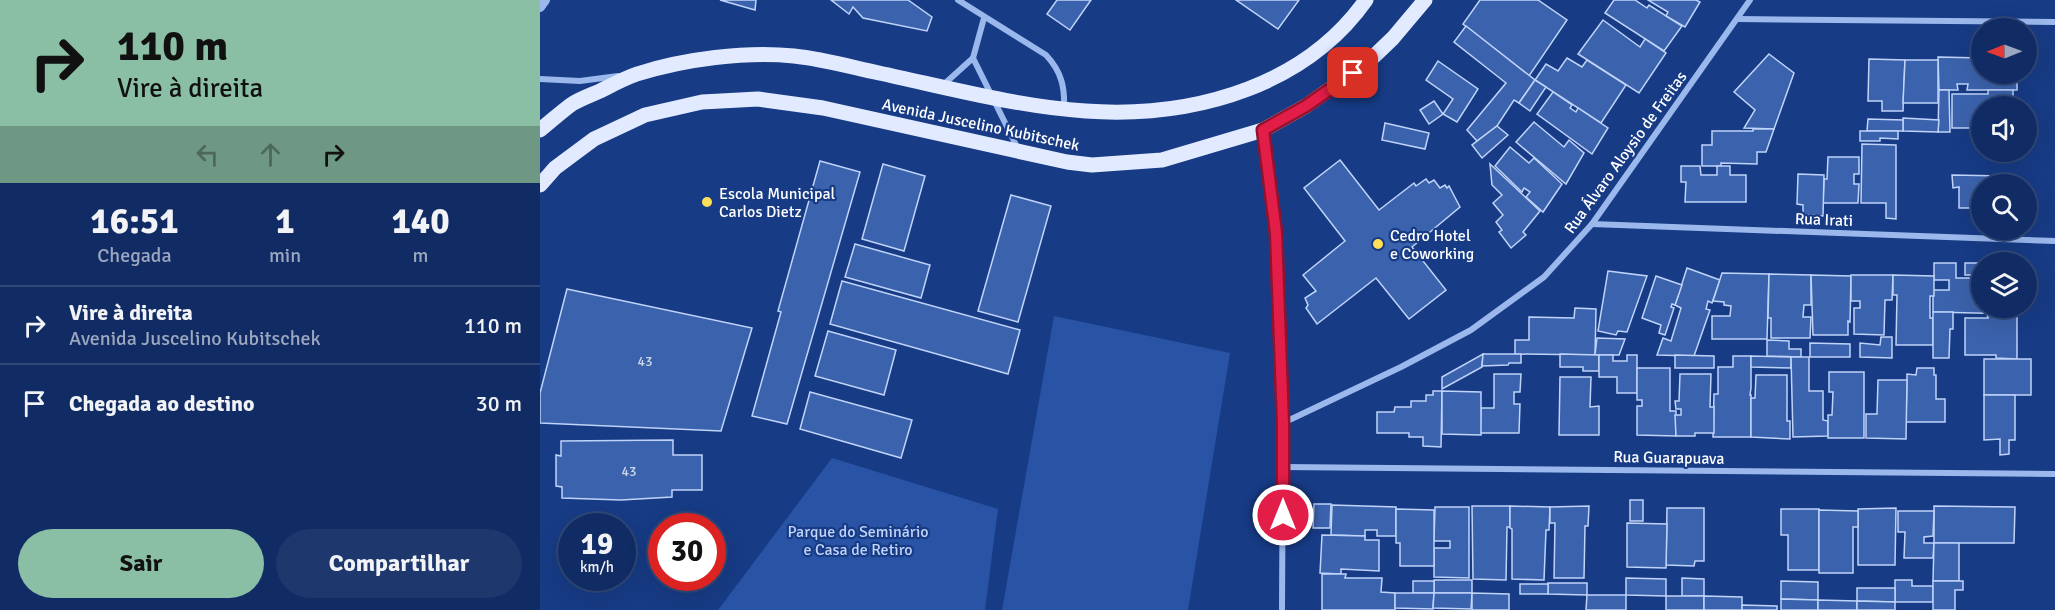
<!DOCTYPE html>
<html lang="pt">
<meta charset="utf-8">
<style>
:root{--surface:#112c64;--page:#1e386d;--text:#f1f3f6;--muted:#9ca7bf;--line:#304878;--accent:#8abfa5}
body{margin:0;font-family:Signika,sans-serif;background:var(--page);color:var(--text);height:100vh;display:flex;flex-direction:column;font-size:22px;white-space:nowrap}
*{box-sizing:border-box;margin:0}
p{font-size:20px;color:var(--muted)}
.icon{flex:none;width:33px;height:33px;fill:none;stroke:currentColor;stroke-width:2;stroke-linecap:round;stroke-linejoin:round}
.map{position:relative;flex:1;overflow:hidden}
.drawer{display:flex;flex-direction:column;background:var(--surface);width:540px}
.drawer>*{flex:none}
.guide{background:#8abfa5;color:#111;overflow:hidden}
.needle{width:39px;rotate:269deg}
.buttons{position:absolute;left:1431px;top:18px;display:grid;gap:12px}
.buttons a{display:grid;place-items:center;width:66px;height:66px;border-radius:50%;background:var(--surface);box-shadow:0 6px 24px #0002,0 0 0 2px var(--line);font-size:30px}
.speed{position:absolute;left:18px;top:513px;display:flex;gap:12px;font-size:30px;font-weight:700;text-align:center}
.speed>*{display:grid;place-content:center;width:78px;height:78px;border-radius:50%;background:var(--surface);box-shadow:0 6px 24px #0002,0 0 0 2px var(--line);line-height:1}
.speed small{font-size:15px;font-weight:400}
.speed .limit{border:9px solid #d22;background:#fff;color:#111}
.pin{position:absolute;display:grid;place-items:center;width:51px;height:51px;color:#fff;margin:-26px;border-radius:12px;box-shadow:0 3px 9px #0006}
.me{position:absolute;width:66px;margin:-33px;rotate:0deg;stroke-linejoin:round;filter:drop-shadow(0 0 4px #0008)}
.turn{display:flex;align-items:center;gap:21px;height:126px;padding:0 18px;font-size:27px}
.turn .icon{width:78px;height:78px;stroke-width:2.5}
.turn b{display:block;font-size:42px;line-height:51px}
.lanes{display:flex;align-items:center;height:57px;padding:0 18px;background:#0003;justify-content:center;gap:30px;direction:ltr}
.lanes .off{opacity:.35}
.eta{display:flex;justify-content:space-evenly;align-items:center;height:102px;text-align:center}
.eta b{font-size:36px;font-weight:700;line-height:42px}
.primary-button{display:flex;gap:12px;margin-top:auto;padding:12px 18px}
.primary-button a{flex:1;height:69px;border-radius:36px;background:var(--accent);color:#111;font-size:24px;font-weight:700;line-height:69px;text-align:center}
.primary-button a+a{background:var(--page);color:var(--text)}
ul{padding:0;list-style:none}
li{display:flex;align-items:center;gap:18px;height:78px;padding:0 18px;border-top:2px solid var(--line)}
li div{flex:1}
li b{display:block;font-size:22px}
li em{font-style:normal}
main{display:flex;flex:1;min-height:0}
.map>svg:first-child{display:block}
</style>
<main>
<section class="drawer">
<div class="guide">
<div class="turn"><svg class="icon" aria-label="right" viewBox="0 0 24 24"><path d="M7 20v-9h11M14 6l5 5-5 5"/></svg><div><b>110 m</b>Vire à direita</div></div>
<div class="lanes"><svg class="icon off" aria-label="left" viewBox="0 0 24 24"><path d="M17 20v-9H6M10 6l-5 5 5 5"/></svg><svg class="icon off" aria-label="ahead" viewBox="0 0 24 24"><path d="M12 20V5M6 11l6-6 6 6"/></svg><svg class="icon" aria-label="right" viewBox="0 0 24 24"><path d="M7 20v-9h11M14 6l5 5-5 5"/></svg></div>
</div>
<div class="eta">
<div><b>16:51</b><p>Chegada</p></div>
<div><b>1</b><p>min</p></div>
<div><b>140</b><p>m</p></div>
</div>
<ul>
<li><svg class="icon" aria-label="right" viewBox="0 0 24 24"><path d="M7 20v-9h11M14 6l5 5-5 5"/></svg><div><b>Vire à direita</b><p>Avenida Juscelino Kubitschek</p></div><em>110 m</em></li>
<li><svg class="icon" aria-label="arrive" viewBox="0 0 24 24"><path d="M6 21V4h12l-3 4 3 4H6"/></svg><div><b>Chegada ao destino</b></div><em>30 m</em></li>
</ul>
<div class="primary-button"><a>Sair</a><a>Compartilhar</a></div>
</section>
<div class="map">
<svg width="1515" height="610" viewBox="0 0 1515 610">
<rect width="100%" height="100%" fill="#173b85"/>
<g fill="#2953a4">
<polygon points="514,316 690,353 648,610 462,610"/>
<polygon points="292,458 458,509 445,610 178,610"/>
</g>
<g fill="#3b62ac" stroke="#c0d4fa" stroke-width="1.5">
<polygon points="180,0 216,0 215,10"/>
<polygon points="291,0 368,0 392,17 387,31 323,18 313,7 309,14"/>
<polygon points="517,0 551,0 530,30 507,14"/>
<polygon points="696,0 759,0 738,29"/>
<polygon points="940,0 998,0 1027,20 989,76 923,24"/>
<polygon points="1074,0 1095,0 1107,8 1109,5 1142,26 1124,51 1065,13"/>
<polygon points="1108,0 1156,0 1160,2 1145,27 1126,16 1128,12"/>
<polygon points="1063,20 1100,47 1105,39 1126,53 1099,93 1038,54"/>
<polygon points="926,26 995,80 979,103 974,100 957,126 937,141 927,130 966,83 914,42"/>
<polygon points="1229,54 1254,73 1234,129 1204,128 1215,110 1194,92"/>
<polygon points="1398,57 1442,58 1442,74 1477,74 1477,90 1427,90 1428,84 1417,84 1418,90 1399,90"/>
<polygon points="1027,58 1042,67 1047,60 1086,85 1061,123 995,80 1006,64 1018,71"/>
<polygon points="1329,59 1365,60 1363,111 1342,111 1342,101 1328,101"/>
<polygon points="1365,60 1398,60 1398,103 1363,103"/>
<polygon points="898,61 938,89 917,122 903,114 913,99 886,80"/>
<polygon points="995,80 1006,87 990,111 979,103"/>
<polygon points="1399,90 1409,90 1410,132 1398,132"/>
<polygon points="1448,90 1473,90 1473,106 1442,106 1442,128 1412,128 1412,94 1448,94"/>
<polygon points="1013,92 1032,105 1030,108 1036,112 1038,108 1068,128 1052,154 997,114"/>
<polygon points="894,101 903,114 889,124 880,110"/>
<polygon points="1363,118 1399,120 1398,132 1363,131"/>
<polygon points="1328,119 1363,120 1363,131 1327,131"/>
<polygon points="994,122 1024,147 1029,140 1044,153 1026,184 976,142"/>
<polygon points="845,123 889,133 885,149 842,140"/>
<polygon points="957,126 968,135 942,158 932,145"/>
<polygon points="1213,129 1234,129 1226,152 1217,152 1217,164 1181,163 1181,166 1162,166 1162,145 1172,145 1172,131 1213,131"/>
<polygon points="1320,131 1358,131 1358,139 1340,138 1340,141 1320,141"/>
<polygon points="1322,144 1356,145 1356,219 1346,218 1346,203 1321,203"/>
<polygon points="970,147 989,163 994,158 1022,184 1003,212 986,197 990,192 984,188 982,192 955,166"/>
<polygon points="1288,157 1319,157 1319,174 1314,174 1314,184 1319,184 1318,203 1283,203 1284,179 1287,179"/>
<polygon points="800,160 839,210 874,183 876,186 886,179 889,183 894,180 900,188 905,185 907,188 909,186 920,207 872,247 906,290 869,319 836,278 777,324 766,308 768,305 765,298 776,291 763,275 805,241 764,188"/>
<polygon points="280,161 320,172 247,424 212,416 241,312 238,311"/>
<polygon points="343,164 385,176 364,251 322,239"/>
<polygon points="950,164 1000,211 983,232 986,235 971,248 959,232 962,230 956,222 963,215 953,203 962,195 952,185"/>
<polygon points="1141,166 1160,166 1161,175 1177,175 1177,166 1190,166 1190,175 1206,175 1206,202 1145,202 1146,182 1141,182"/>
<polygon points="1258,174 1284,175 1283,216 1263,215 1263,205 1257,204"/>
<polygon points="1412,175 1463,176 1463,184 1442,184 1442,208 1419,208 1419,187 1413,188"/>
<polygon points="471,195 511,206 478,322 438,311"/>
<polygon points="315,244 390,265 381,298 305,277"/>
<polygon points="1394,263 1416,263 1416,278 1442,278 1442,308 1477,308 1477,314 1393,312 1393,290 1409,290 1409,280 1394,280"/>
<rect x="1425" y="263" width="17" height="12"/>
<polygon points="1147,268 1180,280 1172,303 1168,301 1166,309 1170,310 1154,356 1117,355 1123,338 1131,341 1141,308 1135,305"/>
<polygon points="1068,271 1107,276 1087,332 1078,331 1076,335 1058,331"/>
<polygon points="1182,273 1229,274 1227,339 1172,339 1172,316 1190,316 1191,306 1184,305 1184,302 1173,301"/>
<polygon points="1229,274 1271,275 1271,305 1264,305 1263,317 1271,317 1270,338 1231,338 1231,318 1228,318"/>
<polygon points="1271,275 1311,276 1310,322 1308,321 1308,335 1273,335"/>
<polygon points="1311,275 1353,275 1352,300 1345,300 1344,335 1314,334 1314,308 1320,308 1320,301 1311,301"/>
<polygon points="1353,275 1394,276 1394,296 1390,296 1390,318 1393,318 1393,345 1356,345 1357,295 1353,295"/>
<polygon points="1116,276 1142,285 1135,305 1132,304 1131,307 1134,308 1125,335 1119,333 1121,325 1102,318"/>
<polygon points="302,281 480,330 468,374 290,324"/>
<polygon points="27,289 212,328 181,431 0,423 0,393"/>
<polygon points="1035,308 1056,309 1055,355 975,354 975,340 989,340 989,317 1034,318"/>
<polygon points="1393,312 1413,312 1413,329 1410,329 1409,358 1393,358"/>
<polygon points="1447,313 1477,314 1477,359 1456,358 1456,355 1425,355 1425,318 1448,318"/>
<polygon points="288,331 356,350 344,395 275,376"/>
<polygon points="1341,337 1352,337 1352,358 1320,357 1320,343 1340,345"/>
<polygon points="1057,338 1085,339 1079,355 1055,355"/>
<polygon points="1227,340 1249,341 1249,349 1261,349 1261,357 1227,356"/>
<polygon points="1270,343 1310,344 1310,357 1270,357"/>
<polygon points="943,354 942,367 902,389 902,377"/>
<polygon points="943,354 981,354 981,363 969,363 968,365 942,366"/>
<polygon points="1020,354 1059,355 1059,371 1043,371 1043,367 1020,367"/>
<polygon points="1059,355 1073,355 1073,361 1087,361 1087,355 1097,355 1097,393 1077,393 1077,377 1059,377"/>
<polygon points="1135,355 1174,356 1174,368 1135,368"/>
<polygon points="1193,356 1211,356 1211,388 1210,395 1211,395 1211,437 1173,437 1174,394 1178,394 1178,367 1193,367"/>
<polygon points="1211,356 1251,357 1251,368 1211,367"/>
<polygon points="1251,357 1269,357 1269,391 1283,391 1283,420 1288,421 1288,436 1253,437"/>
<rect x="1444" y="359" width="47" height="36"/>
<polygon points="1097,368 1130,368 1130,411 1136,411 1136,436 1097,435 1097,406 1102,406 1102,400 1097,400"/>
<polygon points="1377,368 1394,368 1394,375 1396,375 1396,399 1405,399 1405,422 1366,422 1367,374 1376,375"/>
<polygon points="1289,372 1324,372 1324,438 1288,438 1288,415 1292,415 1293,392 1289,392"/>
<polygon points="954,374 981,374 980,392 974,392 974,404 980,404 979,433 940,433 941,408 954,408"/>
<polygon points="1140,374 1171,374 1170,407 1174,407 1174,433 1155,433 1155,436 1136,436 1135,415 1141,415 1141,409 1136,409 1135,401 1139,401"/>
<polygon points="1216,375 1247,375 1247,421 1250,421 1250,439 1211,437 1211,398 1215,398"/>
<polygon points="1020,377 1051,377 1050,407 1059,406 1059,435 1019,435"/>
<polygon points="1338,380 1367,380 1366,439 1326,438 1326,414 1337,414"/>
<polygon points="893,391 902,391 901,447 883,446 883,437 869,437 869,433 837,433 837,412 854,412 855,407 871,407 871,401 886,401 886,395 893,395"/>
<polygon points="902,391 941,392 941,435 902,434"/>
<polygon points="270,392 372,420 361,458 260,429"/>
<polygon points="1444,395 1475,395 1475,440 1469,440 1469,454 1460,455 1460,439 1444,440"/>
<polygon points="133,440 133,455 162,455 162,490 132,490 132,497 81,500 22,498 22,487 16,486 16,455 21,456 21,441"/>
<rect x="1090" y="500" width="13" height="21"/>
<polygon points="774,504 791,504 790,528 773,528"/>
<polygon points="792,505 856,507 856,536 837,536 837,530 825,530 825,536 791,535"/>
<polygon points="932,506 970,506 970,527 967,527 966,580 933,579"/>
<polygon points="970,506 1010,507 1009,530 1006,530 1004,580 972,579 972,529 970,528"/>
<polygon points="1049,506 1048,526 1045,526 1044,578 1014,578 1015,523 1010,523 1010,507"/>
<polygon points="1394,506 1475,507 1474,543 1394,543"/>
<polygon points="895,507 929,507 929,578 894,577 894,548 910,548 910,541 894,541"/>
<polygon points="1127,508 1164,508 1164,561 1155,561 1154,566 1126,565"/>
<polygon points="1356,508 1355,565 1318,565 1318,509"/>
<polygon points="856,509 894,510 894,566 860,566 860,543 856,543"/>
<polygon points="1241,509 1279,509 1279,570 1248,570 1248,535 1241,535"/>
<polygon points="1279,510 1318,511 1318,527 1313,527 1313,573 1279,573"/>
<polygon points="1358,511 1394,511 1393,536 1384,537 1384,543 1394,543 1393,558 1364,558 1365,532 1358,532"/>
<polygon points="1087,523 1127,524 1126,568 1087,567"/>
<polygon points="782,535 825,536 825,540 839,540 839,571 801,569 801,574 780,573"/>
<polygon points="1394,543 1419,543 1419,581 1393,581"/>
<polygon points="782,574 806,574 805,578 842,578 841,592 855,593 855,610 782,610"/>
<polygon points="1086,578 1126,579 1126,596 1086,595"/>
<polygon points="1142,578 1164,579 1164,596 1142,596"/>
<rect x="894" y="580" width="38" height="13"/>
<polygon points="1355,580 1372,580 1372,586 1393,586 1393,602 1355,602"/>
<rect x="873" y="581" width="21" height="12"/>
<polygon points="1241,581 1278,582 1278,600 1241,599"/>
<polygon points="1393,581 1423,581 1423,590 1415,590 1415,610 1393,610"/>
<polygon points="1008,583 1047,583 1047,595 1008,594"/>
<rect x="980" y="584" width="28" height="10"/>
<polygon points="1317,588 1355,588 1355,602 1317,601"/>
<polygon points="855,593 894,593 893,609 855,608"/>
<polygon points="894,593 932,593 931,609 893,608"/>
<polygon points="932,593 969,594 969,610 932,610"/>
<polygon points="1047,595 1086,595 1086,610 1046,610"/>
<rect x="1126" y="596" width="38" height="14"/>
<polygon points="1164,596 1202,597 1202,610 1164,610"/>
<polygon points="1241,599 1278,600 1278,610 1241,610"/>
<polygon points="1278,600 1317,601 1317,610 1278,610"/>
<polygon points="1317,601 1355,602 1355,610 1317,610"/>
<polygon points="1202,605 1237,606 1237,610 1202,610"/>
</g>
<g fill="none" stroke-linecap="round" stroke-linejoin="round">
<g stroke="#9bb8ed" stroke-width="6">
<path d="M418,0l88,55c16,17 19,33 18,55"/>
<polyline points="1198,19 1515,22"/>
<polyline points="433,58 478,149"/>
<polyline points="0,79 40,81 78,76"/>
<polyline points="402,86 433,58 444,18"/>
<polyline points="724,132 736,233 743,423 742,610"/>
<polyline points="1052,224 1515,241"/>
<polyline points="743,423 861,367 931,330 1004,277 1052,224 1210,0"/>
<polyline points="743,467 1515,474"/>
</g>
<polyline stroke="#9bb8ed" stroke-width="10" points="0,7 5,0"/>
<g stroke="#e1eaff" stroke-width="15">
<path d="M0,130c10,-8 21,-18 32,-26 8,-5 19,-9 28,-13 12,-6 25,-13 37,-17 47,-15 109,-23 157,-18 29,3 57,11 85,17 126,27 243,64 369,16 47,-18 89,-48 118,-89"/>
<polyline points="0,185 15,168 54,139 105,115 162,102 218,99 283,108 527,162 552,165 622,160 723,130 766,106 829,61 853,38 885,0"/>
</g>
</g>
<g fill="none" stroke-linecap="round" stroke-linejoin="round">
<defs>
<polyline id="route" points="743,515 743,423 736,233 723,130 766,106 813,73"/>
</defs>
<use href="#route" stroke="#92132f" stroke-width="15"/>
<use href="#route" stroke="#e11d48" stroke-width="10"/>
</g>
<g fill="#ffe057" stroke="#173b85" stroke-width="2">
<circle cx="167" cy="202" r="6"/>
<circle cx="838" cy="244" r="6"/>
</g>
<g text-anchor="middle" stroke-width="4.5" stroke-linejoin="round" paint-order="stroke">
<g font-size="14" fill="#ced8ea">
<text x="105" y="366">43</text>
<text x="89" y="476">43</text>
</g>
<g font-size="16" fill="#fff" stroke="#173b85">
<text transform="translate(441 124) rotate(12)" y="6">Avenida Juscelino Kubitschek</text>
<text transform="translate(1085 152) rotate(-54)" y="6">Rua Álvaro Aloysio de Freitas</text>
<text transform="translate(1284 219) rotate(2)" y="6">Rua Irati</text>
<text transform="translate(1129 457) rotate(1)" y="6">Rua Guarapuava</text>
</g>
<g font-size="16" fill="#fff" stroke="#173b85" text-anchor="start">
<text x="179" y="199">Escola Municipal<tspan x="179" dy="18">Carlos Dietz</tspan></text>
<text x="850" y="241">Cedro Hotel<tspan x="850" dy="18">e Coworking</tspan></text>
</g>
<g font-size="16" fill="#c0d4fa" stroke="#173b85">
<text x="318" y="537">Parque do Seminário<tspan x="318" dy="18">e Casa de Retiro</tspan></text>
</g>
</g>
</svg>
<div class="buttons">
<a><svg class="needle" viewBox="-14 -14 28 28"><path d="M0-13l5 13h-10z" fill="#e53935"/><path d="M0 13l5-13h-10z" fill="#9ca7bf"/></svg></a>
<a><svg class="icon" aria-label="sound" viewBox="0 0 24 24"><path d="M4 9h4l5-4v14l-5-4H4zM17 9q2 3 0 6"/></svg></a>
<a><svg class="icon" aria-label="search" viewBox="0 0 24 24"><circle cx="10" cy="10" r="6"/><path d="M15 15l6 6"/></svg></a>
<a><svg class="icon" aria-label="layers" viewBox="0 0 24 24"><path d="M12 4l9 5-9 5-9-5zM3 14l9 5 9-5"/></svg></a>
</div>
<div class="speed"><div>19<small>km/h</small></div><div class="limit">30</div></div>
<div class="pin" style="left:813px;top:73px;background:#d93025"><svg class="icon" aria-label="arrive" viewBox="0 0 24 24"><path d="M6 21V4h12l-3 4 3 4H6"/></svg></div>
<svg class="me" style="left:743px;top:515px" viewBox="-20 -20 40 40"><circle r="17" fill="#e11d48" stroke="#fff" stroke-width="3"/><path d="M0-11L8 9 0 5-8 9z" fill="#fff"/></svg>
</div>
</main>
